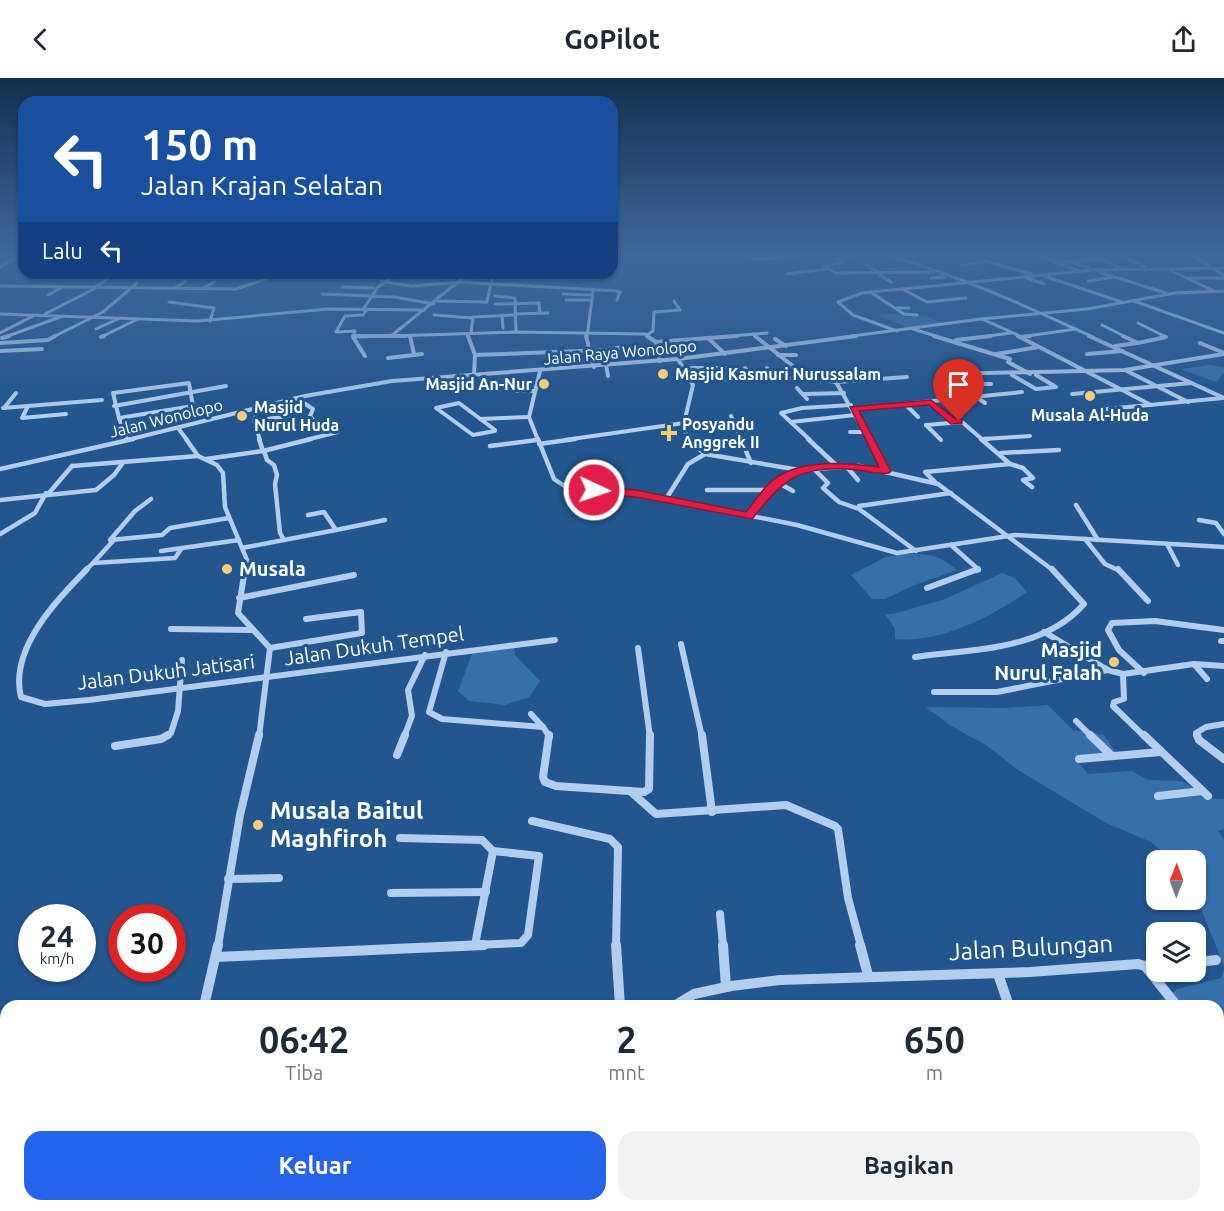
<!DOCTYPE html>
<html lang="id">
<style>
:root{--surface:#fff;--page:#f2f2f3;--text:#1f2937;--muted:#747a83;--accent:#2563eb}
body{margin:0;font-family:Ubuntu,sans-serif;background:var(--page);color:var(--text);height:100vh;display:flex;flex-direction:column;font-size:22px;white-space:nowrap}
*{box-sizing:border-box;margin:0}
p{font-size:20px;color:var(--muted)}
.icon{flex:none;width:33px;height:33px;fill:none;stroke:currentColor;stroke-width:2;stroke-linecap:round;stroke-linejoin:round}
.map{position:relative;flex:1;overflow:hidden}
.drawer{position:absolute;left:0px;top:922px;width:1224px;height:212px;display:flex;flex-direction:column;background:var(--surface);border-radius:18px 18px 0 0;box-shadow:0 2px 4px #0004}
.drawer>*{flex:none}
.banner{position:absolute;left:18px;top:18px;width:600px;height:183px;border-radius:18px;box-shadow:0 2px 4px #0004;background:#1a4fa0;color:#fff;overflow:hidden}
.needle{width:39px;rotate:1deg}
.controls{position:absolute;left:1146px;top:772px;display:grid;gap:12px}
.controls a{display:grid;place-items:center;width:60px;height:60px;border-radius:12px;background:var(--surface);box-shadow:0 2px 4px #0004;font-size:30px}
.speed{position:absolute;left:18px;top:826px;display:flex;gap:12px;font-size:30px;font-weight:700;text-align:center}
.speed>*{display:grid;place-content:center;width:78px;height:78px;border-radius:50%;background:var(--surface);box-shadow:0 2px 4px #0004;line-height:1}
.speed small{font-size:15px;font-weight:400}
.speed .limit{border:9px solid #d22;background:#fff;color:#111}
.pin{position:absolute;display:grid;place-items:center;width:51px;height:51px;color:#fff;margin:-62px -26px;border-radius:50% 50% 50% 0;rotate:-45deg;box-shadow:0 0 6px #0007}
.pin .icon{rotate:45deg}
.me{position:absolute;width:66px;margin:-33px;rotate:93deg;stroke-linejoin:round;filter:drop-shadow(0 0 4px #0008)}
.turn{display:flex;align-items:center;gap:21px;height:126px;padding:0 24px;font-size:27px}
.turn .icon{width:78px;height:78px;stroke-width:2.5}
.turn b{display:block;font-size:42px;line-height:51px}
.then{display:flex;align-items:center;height:57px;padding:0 24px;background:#0003;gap:12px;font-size:22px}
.eta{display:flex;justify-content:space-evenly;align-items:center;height:102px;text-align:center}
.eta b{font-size:36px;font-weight:700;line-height:42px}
.primary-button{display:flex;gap:12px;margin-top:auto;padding:12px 24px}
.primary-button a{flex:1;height:69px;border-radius:18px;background:var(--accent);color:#fff;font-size:24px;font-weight:700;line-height:69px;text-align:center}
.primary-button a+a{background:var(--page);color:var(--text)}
header{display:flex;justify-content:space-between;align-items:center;height:78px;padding:0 24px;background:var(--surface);font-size:27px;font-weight:700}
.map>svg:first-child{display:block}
</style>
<header><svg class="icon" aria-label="back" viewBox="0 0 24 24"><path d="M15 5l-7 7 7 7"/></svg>GoPilot<svg class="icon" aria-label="share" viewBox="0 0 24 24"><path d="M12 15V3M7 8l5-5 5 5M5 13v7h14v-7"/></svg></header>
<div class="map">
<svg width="1224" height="1133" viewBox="0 0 1224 1133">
<rect width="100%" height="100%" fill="#22568e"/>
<g fill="#3670ab">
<polygon points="411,195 465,195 428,206 392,202"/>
<polygon points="889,236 927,238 941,245 909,250 877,237"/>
<polygon points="1208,287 1224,289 1224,295 1216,304 1181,291"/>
<path d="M902,476c26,0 34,-1 55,16l-45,16 -27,13h-13l-21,-24 35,-18z"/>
<path d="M1002,495l13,5 12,14c-37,25 -86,51 -132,47v-10l-10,-15h8l52,-15z"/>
<polygon points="514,570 515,577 540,603 529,619 505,627 469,623 458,613 473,573"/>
<polygon points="1048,627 1073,652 1104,657 1117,676 1074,679 1088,696 1131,693 1149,702 1182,703 1208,720 1224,721 1224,751 1218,753 1224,762 1224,888 1196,818 1196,783 1173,783 1151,764 1106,745 1018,692 986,667 951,648 926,629 1005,630"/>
<polygon points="1224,891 1224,967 1220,968 1224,980 1224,1003 1218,1006 1218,928 1144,928 1171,917 1177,911 1221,900"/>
</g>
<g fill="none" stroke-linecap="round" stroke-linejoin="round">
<g stroke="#b2ceec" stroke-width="3">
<polyline points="735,177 755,181 803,179"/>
<polyline points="830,177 842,185 823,188 836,195 934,194"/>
<path d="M887,177c71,20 139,51 206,82"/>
<polyline points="963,177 1032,196"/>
<polyline points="1036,177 1077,192"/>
<polyline points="1047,177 1089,190"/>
<polyline points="1119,177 1145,189"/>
<polyline points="1191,177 1224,197"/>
<polyline points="836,180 888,177"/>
<polyline points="1101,181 1122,191"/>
<polyline points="1055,185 1122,178"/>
<polyline points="864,186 883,196"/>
<polyline points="962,187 985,184"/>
<polyline points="0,189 19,177"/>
<polyline points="1170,192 1212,212"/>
<polyline points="1099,194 1166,215"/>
<polyline points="469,195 391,258 516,254 645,256 649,259"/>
<polyline points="332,196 388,199"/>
<polyline points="787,196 826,191"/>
<polyline points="880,197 891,204"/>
<polyline points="1044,198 1122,224"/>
<polyline points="464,199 482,200"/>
<polyline points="931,200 946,199"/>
<polyline points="1027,200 1044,206"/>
<polyline points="1189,200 1224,200"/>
<polyline points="381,203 411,208 459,204 617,213 620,214 617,222"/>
<polyline points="1088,203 1114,199"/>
<polyline points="0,208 236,211 275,198"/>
<polyline points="95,209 111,199"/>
<polyline points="342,209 374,210"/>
<polyline points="175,210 186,203"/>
<polyline points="203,210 214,204"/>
<polyline points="904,212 927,224 966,220"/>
<polyline points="872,215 904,236 917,237"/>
<polyline points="322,216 394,219 434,226"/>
<polyline points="563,216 591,217"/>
<polyline points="48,217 62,209"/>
<polyline points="495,218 515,220 516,254"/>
<polyline points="566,222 589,222"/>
<polyline points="437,223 487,224 492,200 480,195"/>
<polyline points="1134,223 1224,255"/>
<polyline points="169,224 214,230 210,243"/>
<polyline points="495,226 539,225 540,235"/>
<polyline points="364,230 378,209 398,195"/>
<polyline points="897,230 909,230"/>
<polyline points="367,231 363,237 345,238 336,254 355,253 353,259 391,258"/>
<polyline points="0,236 198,243 328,231 424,232"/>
<polyline points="45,236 94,211"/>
<polyline points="515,236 548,235"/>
<polyline points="434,237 472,240"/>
<polyline points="502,237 503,250"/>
<polyline points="982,241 1022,259"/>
<polyline points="1138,245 1166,259"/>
<polyline points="1102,247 1126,259"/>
<polyline points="96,251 120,240"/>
<polyline points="913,251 939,259"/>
<polyline points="897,253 853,237 838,224 862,215 1093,192 1224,190"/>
<polyline points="0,255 33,238"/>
<polyline points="471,255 473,239 515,237"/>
<polyline points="467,256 468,259"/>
<polyline points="753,256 757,259"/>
<polyline points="647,257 653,253 654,234 680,232 674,223"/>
<polyline points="5,259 63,238"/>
<polyline points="53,259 103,234 137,205"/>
<polyline points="101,259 138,241"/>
<polyline points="587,259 593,213"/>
<polyline points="720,259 767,255"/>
<polyline points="845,259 981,241 1087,231 1175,215 1224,213"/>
<polyline points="980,259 1011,255"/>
<polyline points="1020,259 1076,251"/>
</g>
<g stroke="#b2ceec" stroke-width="4">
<polyline points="353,258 391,258"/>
<polyline points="392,258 406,258"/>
<polyline points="410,258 414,276"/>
<polyline points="468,258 475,277 474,296"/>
<polyline points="586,258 594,289"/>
<polyline points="647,258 656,264 660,283"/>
<polyline points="755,258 808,300"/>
<polyline points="934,258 1010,281 1008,284 1030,296"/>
<polyline points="1018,258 1151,327"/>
<polyline points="1089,258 1224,320"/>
<polyline points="1123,258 1138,265 1166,259 1163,258"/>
<polyline points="101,259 104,258"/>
<polyline points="353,259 365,278"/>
<polyline points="1020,259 1030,258"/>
<polyline points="2,260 9,258"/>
<polyline points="708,260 737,258"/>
<polyline points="775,261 786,268"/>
<polyline points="956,262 991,258"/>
<polyline points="656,264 708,260 725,276"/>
<polyline points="0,265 48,262 55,258"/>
<polyline points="1200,265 1224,275"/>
<polyline points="1115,268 1137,265"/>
<polyline points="0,273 42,271"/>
<polyline points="996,276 1039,269"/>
<polyline points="1087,276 1122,273"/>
<polyline points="475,277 608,272 622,269"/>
<polyline points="778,277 796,277"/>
<polyline points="388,280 422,276"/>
<polyline points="678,281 693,307 684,345 687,362"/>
<polyline points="606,287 608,298"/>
<polyline points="684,290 727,290"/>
<polyline points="745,290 754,301"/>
<polyline points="767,290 774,301"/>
<polyline points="1125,292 1188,324"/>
<polyline points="944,296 1125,292 1224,276"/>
<polyline points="688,297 738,297"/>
<polyline points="944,297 985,325"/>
<polyline points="1012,297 1036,311 1056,309 1036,297"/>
<polyline points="691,302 809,300 836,304 907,299"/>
<polyline points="836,304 869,362"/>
<polygon points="189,305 193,328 119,340 113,315"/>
<polyline points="957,306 991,306"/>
<polyline points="797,310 807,321"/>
<polyline points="515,313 534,313"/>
<polyline points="804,316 844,315"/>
<polyline points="1072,316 1191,305"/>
<polyline points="296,320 313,331 310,338 318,348"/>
<polygon points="459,325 495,352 495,353 473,357 436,330"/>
<polyline points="931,325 954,344"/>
<polyline points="906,327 918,339"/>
<polyline points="28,328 22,340 66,336"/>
<polyline points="114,328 226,308"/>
<polyline points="3,330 102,322"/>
<polyline points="4,330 16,315"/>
<polyline points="257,330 254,343 260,362"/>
<polyline points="853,331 1022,314"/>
<polyline points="1107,331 1223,320"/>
<polyline points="731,338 741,362"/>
<polyline points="119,340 127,362"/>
<polyline points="480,341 529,339"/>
<polyline points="254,343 288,338"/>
<polyline points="791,344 855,337"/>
<polyline points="926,347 962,344 983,362"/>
<polyline points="926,347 941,362"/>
<polyline points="178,350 187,362"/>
<polyline points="850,354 865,354"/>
<polyline points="984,361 1030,358"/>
<polyline points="127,362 305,318 392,303 678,281 856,258"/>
<polyline points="306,362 338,354"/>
<polyline points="538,362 529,339 540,293"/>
<polyline points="565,362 684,345"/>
<polyline points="810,362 781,335 802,330 851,327"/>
</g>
<g stroke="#b2ceec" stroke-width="4.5">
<polyline points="186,361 198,378 217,387 223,395 225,429 247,482 245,493"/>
<polyline points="259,361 263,373"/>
<polyline points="538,361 554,401 569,411 626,414 666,421 797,447 897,475 1015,457 1224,469"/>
<polyline points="687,361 705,376 799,392 859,388 938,406 1054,493"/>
<polyline points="741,361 751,385"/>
<polyline points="808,361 837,388"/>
<polyline points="868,361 886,393"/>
<polyline points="984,361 988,361"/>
<polyline points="539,366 575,361"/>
<polyline points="490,368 537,362"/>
<polyline points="264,373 267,382 274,387 277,397 275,406 280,455 284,462"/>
<polyline points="1001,375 1059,372"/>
<polyline points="206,381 263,373 311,361"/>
<polyline points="1010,386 1023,390 1033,400 1023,402 1032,409"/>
<polyline points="72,388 198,378"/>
<polyline points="846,388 858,402"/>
<polyline points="0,391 133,361"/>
<polyline points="814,391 828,405 823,410 839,424 859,431 916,473"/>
<polyline points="594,397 594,412"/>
<polyline points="777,404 793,413"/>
<polyline points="935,404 925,394 1010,386 981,361"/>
<polyline points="707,412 770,412"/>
<polyline points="49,415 72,388"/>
<polyline points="151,421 135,433 110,462 162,457 170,450 229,440"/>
<polyline points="666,421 688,386 705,376"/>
<polyline points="0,422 96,412 114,397 122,386"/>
<polyline points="1076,427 1098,462"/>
<polyline points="859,428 951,415"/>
<polyline points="748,438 777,404 798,393"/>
<polyline points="1199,442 1216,445 1224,456"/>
<polyline points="336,452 385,442"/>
<polyline points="0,456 35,435 46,415"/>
<polyline points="1085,461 1105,486 1120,493"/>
<polyline points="1167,466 1178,487"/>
<polyline points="951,467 979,492 976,493"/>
<polyline points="242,470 336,452 324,434 308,437"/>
<polyline points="161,473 239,462"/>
<polyline points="93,485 113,463"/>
<polyline points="85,493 93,485 175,480 181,471"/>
</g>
<g stroke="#b2ceec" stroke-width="6">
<path d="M87,491c-31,32 -78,80 -66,128l24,7 44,-4 466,-60"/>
<polyline points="245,491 238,535 270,570 259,659"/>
<polyline points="1118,491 1148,523"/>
<polyline points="927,510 978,491"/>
<polyline points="239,520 354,497"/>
<polyline points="171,551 251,552"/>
<polyline points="1044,554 1108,592 1123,596 1194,586 1224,588"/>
<polyline points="1221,563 1224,563"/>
<polyline points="681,566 702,659"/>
<polyline points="270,570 362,555 361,534 306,541"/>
<polyline points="638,570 650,659"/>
<polyline points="446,574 429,634 442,641 543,649 550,659"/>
<path d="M915,579c57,-8 128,-6 169,-53l-32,-35"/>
<polyline points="1194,586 1207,601"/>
<polyline points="1144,595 1119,572 1108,552 1112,545 1155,543 1224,552"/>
<polyline points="1123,596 1124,621 1114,624 1113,628 1145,659"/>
<polyline points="934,614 997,614 1108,592"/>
<polyline points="531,636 543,649"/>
<polyline points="1076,643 1092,659"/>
<polyline points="165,659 171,655 178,633 182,582"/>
<polyline points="404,659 412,638 408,612 425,577"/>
<polyline points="1198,659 1196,655 1206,649 1224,646"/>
</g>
<g stroke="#b2ceec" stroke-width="8">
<polyline points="549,657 543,699 545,704 556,708 644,714 649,711 650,657"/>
<polyline points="702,657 712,734"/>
<polyline points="1090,657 1112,678"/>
<polyline points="1144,657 1208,718"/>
<polyline points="1197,657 1199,662 1224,681"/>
<polyline points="115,668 161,661 168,657"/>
<polyline points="397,677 405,657"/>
<polyline points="1079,681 1160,674"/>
<polyline points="630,713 656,736 786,727 835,748 838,751 848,820 861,868"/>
<polyline points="1158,718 1202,713"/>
<polyline points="532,743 610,761 618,769 616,868"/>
<polyline points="400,760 482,762 493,773 475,867"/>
<polyline points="228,801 279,800"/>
<polyline points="391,815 486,814"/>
<polyline points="720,836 723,868"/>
<polyline points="218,868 240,737 259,657"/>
<polyline points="451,868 521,865 528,857 539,778 493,773"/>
</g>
<g stroke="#b2ceec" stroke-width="10">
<polyline points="616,867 620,928"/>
<polyline points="723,867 726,909"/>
<polyline points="860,867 868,897"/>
<polyline points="216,879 484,867"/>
<polyline points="1196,884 1216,882"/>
<polyline points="1145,888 1156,887"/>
<polyline points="998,896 1009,928"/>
<polyline points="204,928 218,867"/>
<polyline points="674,928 694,916 731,908 780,902 1030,894 1138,886 1145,888 1177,928"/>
<polyline points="1218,972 1224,977"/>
<polyline points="1218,1016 1224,1015"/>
<polyline points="0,1078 6,1076"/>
<polyline points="633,1128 634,1133"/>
<polyline points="816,1128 818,1133"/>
<polyline points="909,1128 910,1133"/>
<polyline points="1079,1128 1079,1133"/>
<polyline points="1150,1128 1160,1133"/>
</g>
</g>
<linearGradient id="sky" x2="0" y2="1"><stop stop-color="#132f4e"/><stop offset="0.53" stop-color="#3e689b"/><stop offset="1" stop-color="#3e689b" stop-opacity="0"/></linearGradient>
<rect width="1224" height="335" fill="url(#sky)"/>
<path fill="#e11d48" stroke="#92132f" stroke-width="1.5" d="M931,322l25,19h6v4l-11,1 -22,-19 -70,6 32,60 -2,2c-13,2 -28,-4 -42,-4 -52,-2 -64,12 -95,50l-116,-22 -42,-3 -6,-4 6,-3 42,3 110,22c8,-10 17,-24 27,-32 28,-22 73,-17 106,-13l-29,-60z"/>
<g fill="#f7cc74" stroke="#22568e" stroke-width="2">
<circle cx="663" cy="296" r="6"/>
<circle cx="544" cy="306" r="6"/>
<circle cx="1090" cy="318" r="6"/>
<circle cx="242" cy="338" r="6"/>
<path d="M666 346h6v6h6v6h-6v6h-6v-6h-6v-6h6z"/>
<circle cx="227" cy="491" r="6"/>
<circle cx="1114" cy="584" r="6"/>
<circle cx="258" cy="747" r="6"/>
</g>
<g text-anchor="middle" stroke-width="6" stroke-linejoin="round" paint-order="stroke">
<g font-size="16" fill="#fff" stroke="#22568e">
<text transform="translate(620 274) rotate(-5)" y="6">Jalan Raya Wonolopo</text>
<text transform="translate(166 340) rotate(-14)" y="6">Jalan Wonolopo</text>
</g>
<g font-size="16" font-weight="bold" fill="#fff" stroke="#22568e" text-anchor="start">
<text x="675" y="302">Masjid Kasmuri Nurussalam</text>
<text x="532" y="312" text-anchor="end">Masjid An-Nur</text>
<text x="254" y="335">Masjid<tspan x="254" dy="18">Nurul Huda</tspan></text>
<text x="1090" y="343" text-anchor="middle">Musala Al-Huda</text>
<text x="682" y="352">Posyandu<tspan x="682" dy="18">Anggrek II</tspan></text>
</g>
<g font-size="20" font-weight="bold" fill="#fff" stroke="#22568e" text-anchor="start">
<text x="239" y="498">Musala</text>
<text x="1102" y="579" text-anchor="end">Masjid<tspan x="1102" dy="23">Nurul Falah</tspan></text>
</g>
<g font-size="20" fill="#fff" stroke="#22568e">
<text transform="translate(374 568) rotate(-8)" y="7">Jalan Dukuh Tempel</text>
<text transform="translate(166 594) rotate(-7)" y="7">Jalan Dukuh Jatisari</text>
</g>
<g font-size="24" font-weight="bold" fill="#fff" stroke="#22568e" text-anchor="start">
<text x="270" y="741">Musala Baitul<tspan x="270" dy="28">Maghfiroh</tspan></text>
</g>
<g font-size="24" fill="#fff" stroke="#22568e">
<text transform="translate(1031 870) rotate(-3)" y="8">Jalan Bulungan</text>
</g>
</g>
</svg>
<div class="controls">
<a><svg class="needle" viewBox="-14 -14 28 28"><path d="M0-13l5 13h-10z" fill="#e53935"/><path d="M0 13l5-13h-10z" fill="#747a83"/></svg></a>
<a><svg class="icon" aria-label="layers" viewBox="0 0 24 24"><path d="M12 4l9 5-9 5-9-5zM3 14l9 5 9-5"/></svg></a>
</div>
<div class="speed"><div>24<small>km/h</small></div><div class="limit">30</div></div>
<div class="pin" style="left:959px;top:343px;background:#d93025"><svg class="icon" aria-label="arrive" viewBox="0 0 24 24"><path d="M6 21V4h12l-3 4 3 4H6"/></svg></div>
<svg class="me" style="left:594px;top:412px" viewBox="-20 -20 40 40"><circle r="17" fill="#e11d48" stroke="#fff" stroke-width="3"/><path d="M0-11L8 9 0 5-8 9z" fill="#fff"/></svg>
<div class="banner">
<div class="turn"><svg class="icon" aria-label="left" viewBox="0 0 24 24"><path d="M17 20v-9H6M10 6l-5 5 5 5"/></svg><div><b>150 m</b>Jalan Krajan Selatan</div></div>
<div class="then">Lalu<svg class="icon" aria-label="left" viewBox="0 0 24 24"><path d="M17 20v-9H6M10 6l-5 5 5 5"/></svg></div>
</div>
<section class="drawer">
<div class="eta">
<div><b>06:42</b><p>Tiba</p></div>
<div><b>2</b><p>mnt</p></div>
<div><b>650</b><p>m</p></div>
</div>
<div class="primary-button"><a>Keluar</a><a>Bagikan</a></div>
</section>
</div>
